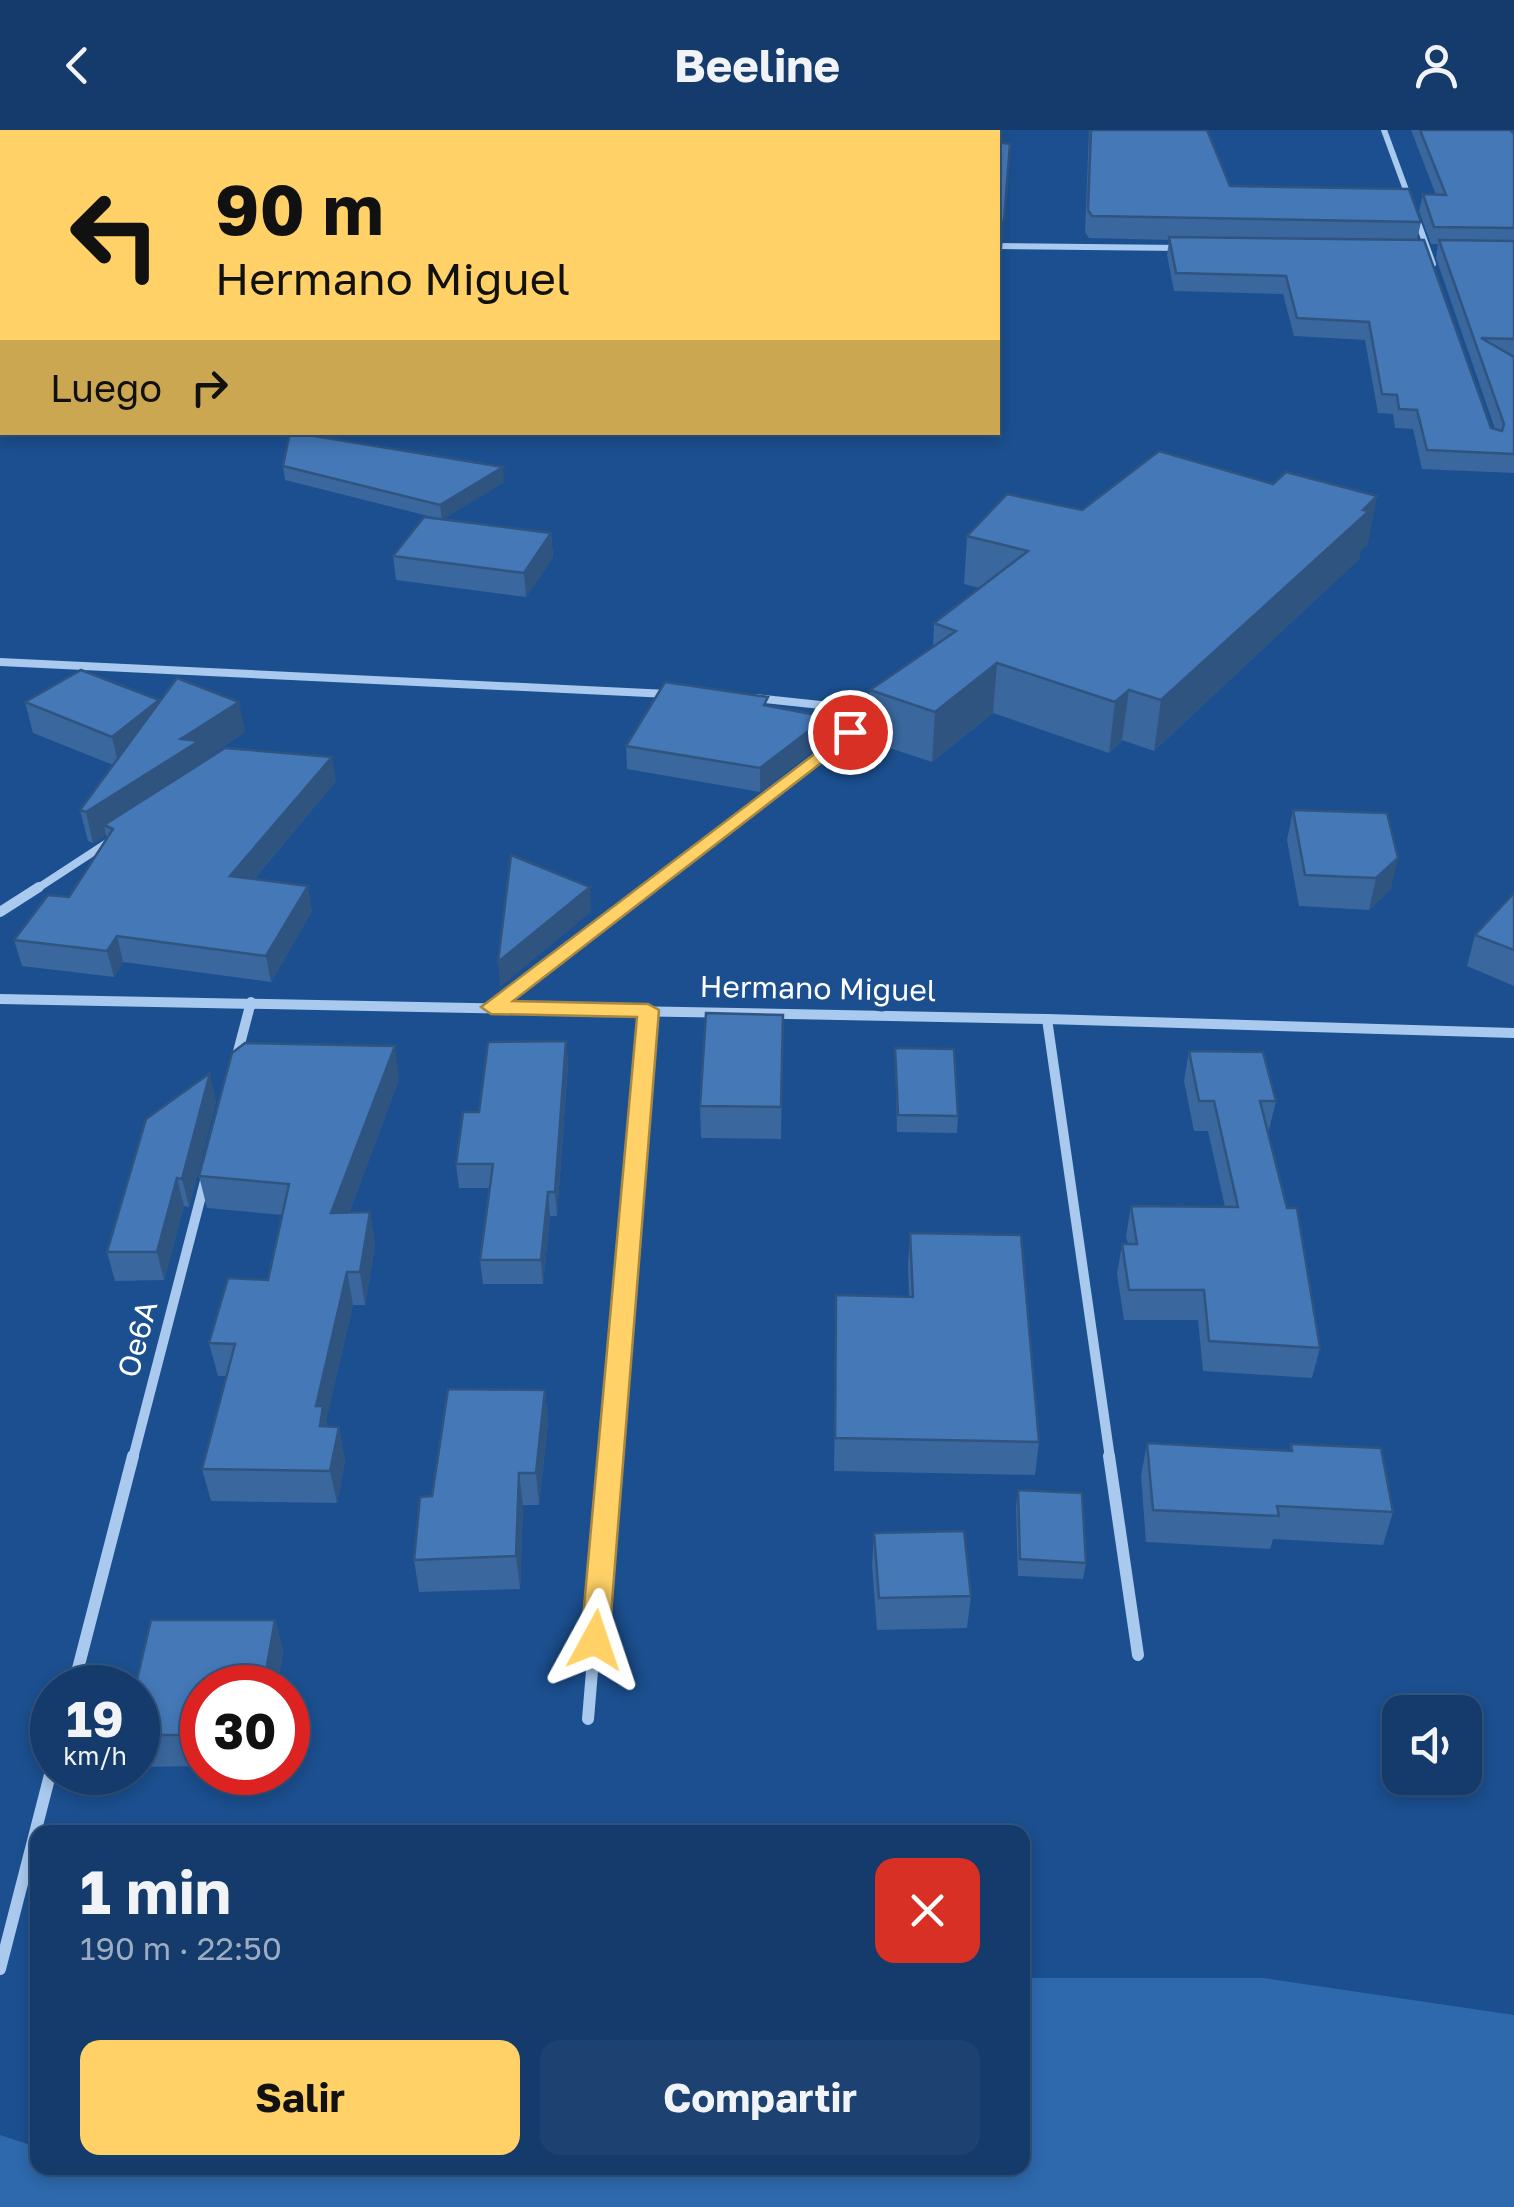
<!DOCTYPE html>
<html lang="es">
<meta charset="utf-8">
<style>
:root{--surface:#143b6b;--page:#1d4271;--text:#f1f3f6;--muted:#9dadc1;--line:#33557e;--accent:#ffd166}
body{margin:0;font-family:"Golos Text",sans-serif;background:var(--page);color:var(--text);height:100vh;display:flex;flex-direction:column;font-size:38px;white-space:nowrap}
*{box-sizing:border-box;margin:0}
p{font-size:32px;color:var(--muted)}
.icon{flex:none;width:55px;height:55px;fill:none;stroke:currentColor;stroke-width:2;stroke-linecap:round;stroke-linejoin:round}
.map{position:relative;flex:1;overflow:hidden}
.panel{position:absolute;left:30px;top:1695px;width:1000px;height:350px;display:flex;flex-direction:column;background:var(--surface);border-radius:20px;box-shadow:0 5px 15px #0003,0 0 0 2px var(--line)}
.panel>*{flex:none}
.guide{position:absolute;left:0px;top:0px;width:1000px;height:305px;box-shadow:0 5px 15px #0003,0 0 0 2px var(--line);background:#ffd166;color:#111;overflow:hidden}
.controls{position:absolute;left:1382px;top:1565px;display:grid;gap:20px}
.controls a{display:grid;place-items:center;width:100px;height:100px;border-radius:20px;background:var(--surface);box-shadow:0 5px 15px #0003,0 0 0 2px var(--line);font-size:50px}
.speed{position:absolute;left:30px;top:1535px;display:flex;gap:20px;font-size:50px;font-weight:700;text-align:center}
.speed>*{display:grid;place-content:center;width:130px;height:130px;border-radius:50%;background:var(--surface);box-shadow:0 5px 15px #0003,0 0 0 2px var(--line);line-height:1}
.speed small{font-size:25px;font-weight:400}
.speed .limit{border:15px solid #d22;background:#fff;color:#111}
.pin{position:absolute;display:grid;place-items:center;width:85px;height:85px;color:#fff;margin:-42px;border:5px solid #fff;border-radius:50%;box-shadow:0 2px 10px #0007}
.me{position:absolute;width:110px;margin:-55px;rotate:5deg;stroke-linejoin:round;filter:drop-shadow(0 0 8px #0008)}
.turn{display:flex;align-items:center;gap:35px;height:210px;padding:0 50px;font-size:45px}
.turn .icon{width:130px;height:130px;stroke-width:2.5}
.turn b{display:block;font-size:70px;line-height:85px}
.then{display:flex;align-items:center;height:95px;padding:0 50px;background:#0003;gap:20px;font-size:38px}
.round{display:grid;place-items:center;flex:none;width:105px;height:105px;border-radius:20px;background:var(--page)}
.summary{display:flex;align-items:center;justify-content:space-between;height:170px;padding:0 50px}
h1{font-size:60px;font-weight:700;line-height:75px}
.action{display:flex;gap:20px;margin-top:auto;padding:20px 50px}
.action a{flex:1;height:115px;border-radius:20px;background:var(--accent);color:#111;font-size:40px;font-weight:700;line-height:115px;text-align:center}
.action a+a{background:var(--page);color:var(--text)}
header{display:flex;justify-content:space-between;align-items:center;height:130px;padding:0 50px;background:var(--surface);font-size:45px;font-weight:700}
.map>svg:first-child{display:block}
</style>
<header><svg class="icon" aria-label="back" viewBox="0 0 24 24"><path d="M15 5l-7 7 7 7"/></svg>Beeline<svg class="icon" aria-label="person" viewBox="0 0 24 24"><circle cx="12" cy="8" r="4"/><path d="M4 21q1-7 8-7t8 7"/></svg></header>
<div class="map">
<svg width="1514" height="2077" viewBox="0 0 1514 2077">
<rect width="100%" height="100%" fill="#1b4f8f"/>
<polygon fill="#2e69ad" points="1023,1848 1263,1848 1514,1885 1514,2077 0,2077 0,2005 37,2017 38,2038 1022,2038"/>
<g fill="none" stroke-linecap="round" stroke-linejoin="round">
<g stroke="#a9c9ee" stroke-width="6">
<polyline points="1384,0 1409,68"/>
<polyline points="1415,84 1433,134"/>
<polyline points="998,116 1181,118"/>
</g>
<g stroke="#a9c9ee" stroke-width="8">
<polyline points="0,532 668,564"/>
<polyline points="35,760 113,709"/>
<polyline points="645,760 850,602 849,589 830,576 755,568"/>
</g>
<g stroke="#a9c9ee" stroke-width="10">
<polyline points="0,782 39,757"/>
<polyline points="0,869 1047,889 1514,903"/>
<polyline points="492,877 648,757"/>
<polyline points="1047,889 1110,1328"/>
<polyline points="236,929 251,872"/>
<polyline points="133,1328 206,1047"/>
<polyline points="610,1328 648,880"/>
</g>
<g stroke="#a9c9ee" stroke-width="12">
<polyline points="1109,1326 1138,1525"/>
<polyline points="73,1558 133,1326"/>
<polyline points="588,1589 610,1326"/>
<polyline points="0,1839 52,1637"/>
</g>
</g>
<g fill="#3a679d">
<polygon points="0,0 375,0 374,2 2,2 2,91 0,91"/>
<polygon points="1089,0 1207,0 1230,56 1421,92 1417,110 1491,298 1495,299 1436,128 1438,114 1431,114 1419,81 1423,64 1436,65 1411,0 1510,0 1514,4 1514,343 1422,339 1413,299 1395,298 1393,284 1378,283 1365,210 1294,206 1283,164 1174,161 1167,125 1169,110 1089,108 1085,102"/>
<polygon points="283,336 504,352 443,389 551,403 553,427 526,467 396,450 393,426 436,388 285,350"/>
<polygon points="1082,380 1368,414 1361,420 1359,429 1154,621 1122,610 1109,623 993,583 932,632 868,611 870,560 933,516 934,493 979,458 964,454 967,406"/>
<polygon points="25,572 245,602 203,630 203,632 336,651 254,749 312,781 271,852 123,832 114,847 22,836 14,810 69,767 107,709 106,705 93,713 88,711 80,680 113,635 33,603"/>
<polygon points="768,576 827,587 826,611 760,662 627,639 626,616"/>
<polygon points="1293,680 1391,759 1369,780 1299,776 1287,710"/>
<polygon points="1514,763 1514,856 1467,836 1475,805"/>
<polygon points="783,885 781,1009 701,1008 700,976"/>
<polygon points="566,911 568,934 557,1086 550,1086 543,1154 483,1154 480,1130 490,1058 459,1058 456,1034 479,982"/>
<polygon points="895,918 958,986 957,1003 897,1002"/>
<polygon points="1189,921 1276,971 1269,1000 1267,1000 1320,1218 1312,1248 1203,1241 1198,1190 1124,1190 1117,1144 1122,1114 1128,1114 1126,1106 1131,1076 1225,1077 1208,1001 1194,1001 1184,951"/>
<polygon points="399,949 349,1083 370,1082 375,1115 365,1175 353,1175 326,1290 328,1297 345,1330 337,1373 211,1371 202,1339 227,1246 218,1246 209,1213 268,1150 282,1085 207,1078 199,1046"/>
<polygon points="216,971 189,1077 184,1076 164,1150 115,1151 107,1122"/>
<polygon points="910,1103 1039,1312 1035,1345 834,1341 836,1165 909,1167 908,1135"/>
<polygon points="545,1260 548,1292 539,1375 523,1375 520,1459 419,1462 414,1430"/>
<polygon points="1147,1313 1290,1320 1291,1314 1393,1382 1383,1415 1273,1409 1270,1419 1146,1412 1141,1346"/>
<polygon points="1018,1360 1086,1433 1083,1449 1018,1446 1016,1377"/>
<polygon points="874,1403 971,1466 967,1498 877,1500 872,1435"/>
<polygon points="275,1490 283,1522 277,1558 202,1558 202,1636 138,1637 138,1558"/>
</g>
<g fill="#305480">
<polygon points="1010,14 998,160 998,93"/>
<polygon points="503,337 504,352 442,390 440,375"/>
<polygon points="1377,366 1368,414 1361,420 1359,429 1154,621 1161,570"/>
<polygon points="551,403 553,427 526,467 524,443"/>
<polygon points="997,533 993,583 932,632 935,582"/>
<polygon points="1129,560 1122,610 1109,623 1115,572"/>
<polygon points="159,570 166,600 119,637 112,607"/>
<polygon points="239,572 245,602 203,630 205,641 104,695 106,705 93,713 86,682 181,609"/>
<polygon points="827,587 826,611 760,662 760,638"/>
<polygon points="332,627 336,651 235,771 230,746"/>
<polygon points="1398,728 1391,759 1369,780 1376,748"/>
<polygon points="308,756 312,781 271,852 266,826"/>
<polygon points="590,757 591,782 500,857 498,832"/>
<polygon points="117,806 123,832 114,847 107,821"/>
<polygon points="566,911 568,934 557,1086 555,1062"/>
<polygon points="395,916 399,949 337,1115 331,1083"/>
<polygon points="210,943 216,971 189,1077 182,1049"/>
<polygon points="177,1048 184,1076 164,1150 157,1122"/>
<polygon points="548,1062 550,1086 543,1154 541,1130"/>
<polygon points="370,1082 375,1115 365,1175 360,1142"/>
<polygon points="347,1142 353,1175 326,1290 330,1309 327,1329 316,1276"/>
<polygon points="545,1260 548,1292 539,1375 536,1343"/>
<polygon points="339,1297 345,1330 337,1373 330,1341"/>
<polygon points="519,1343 523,1375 520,1459 516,1426"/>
<polygon points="275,1490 283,1522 277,1558 263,1558"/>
</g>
<g fill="#4478b7" stroke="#305480" stroke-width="2.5">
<polygon points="0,0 366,0 365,2 2,2 2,72 0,72"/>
<polygon points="1091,0 1207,0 1230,56 1409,59 1421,92 1092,86 1088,80"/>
<polygon points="1420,0 1510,0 1514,4 1514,98 1434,97 1423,64 1446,65"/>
<polygon points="998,12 1010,14 1004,90 998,93"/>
<polygon points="998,103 1002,104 998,157"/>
<polygon points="1169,107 1424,110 1491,298 1502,301 1504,294 1439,110 1514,111 1514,209 1481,208 1514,227 1514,324 1427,320 1417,280 1399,279 1397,265 1382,264 1369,192 1297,188 1286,146 1176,143"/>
<polygon points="290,302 503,337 440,375 283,336"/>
<polygon points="1159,321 1273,354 1286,342 1377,366 1363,380 1369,381 1161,570 1129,560 1115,572 997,533 935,582 870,560 956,501 934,493 1028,421 967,406 1007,364 1082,380"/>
<polygon points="424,387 551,403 524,443 393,426"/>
<polygon points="81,540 159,570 112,607 25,572"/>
<polygon points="177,548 239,572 181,609 199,611 86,682 80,680"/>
<polygon points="665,552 768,567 764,575 827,587 760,638 626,616"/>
<polygon points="225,618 332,627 230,746 308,756 266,826 117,806 107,821 14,810 48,765 69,767 113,699 104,695"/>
<polygon points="1293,680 1387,683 1398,728 1376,748 1305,745"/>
<polygon points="511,725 590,757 498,832"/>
<polygon points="1514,763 1514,820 1475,805"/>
<polygon points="706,883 783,885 781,977 700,976"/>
<polygon points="566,911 555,1062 548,1062 541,1130 480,1130 493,1034 456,1034 463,982 479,982 488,912"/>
<polygon points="245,913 395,916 331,1083 370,1082 360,1142 347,1142 316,1276 323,1276 320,1296 339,1297 330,1341 202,1339 235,1214 209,1213 228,1148 268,1150 289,1054 199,1046 232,923"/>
<polygon points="895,918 954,919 958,986 898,985"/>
<polygon points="1189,921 1263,922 1276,971 1260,971 1287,1078 1297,1078 1320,1218 1209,1211 1204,1160 1129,1160 1122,1114 1137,1114 1131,1076 1238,1077 1214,971 1199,971"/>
<polygon points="210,943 182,1049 177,1048 157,1122 107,1122 146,989"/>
<polygon points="910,1103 1021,1105 1039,1312 835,1308 836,1165 913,1167"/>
<polygon points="448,1259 545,1260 536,1343 519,1343 516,1426 414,1430 420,1367 432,1366"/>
<polygon points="1147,1313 1292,1321 1291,1314 1381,1318 1393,1382 1277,1376 1279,1386 1153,1380"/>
<polygon points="1018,1360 1082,1363 1086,1433 1020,1429"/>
<polygon points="964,1401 971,1466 879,1468 874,1403"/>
<polygon points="151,1490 275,1490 263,1558 202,1558 202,1605 138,1605 138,1558 135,1558"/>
</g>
<polygon fill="#ffd166" stroke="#a68842" stroke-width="2.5" points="850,597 859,602 856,606 513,871 648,874 659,880 609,1510 605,1518 595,1522 585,1518 581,1510 637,887 491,884 481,877"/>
<g text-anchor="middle" stroke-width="10" stroke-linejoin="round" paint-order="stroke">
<g font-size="30" fill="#fff" stroke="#1b4f8f">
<text transform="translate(818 859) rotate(1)" y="10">Hermano Miguel</text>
<text transform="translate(138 1209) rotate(-75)" y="10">Oe6A</text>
</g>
</g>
</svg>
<div class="controls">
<a><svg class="icon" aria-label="sound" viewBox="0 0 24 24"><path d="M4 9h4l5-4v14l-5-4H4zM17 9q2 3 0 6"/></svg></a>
</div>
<div class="speed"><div>19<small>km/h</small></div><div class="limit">30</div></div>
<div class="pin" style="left:850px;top:602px;background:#d93025"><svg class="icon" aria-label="arrive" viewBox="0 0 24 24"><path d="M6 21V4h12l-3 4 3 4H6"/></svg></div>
<svg class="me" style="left:595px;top:1510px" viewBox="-20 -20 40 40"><path d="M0-17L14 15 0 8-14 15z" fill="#ffd166" stroke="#fff" stroke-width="4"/></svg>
<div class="guide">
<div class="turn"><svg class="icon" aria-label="left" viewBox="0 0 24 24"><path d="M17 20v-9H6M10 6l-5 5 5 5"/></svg><div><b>90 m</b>Hermano Miguel</div></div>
<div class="then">Luego<svg class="icon" aria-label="right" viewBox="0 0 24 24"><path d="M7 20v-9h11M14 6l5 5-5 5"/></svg></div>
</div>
<section class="panel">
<div class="summary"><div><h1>1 min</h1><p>190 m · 22:50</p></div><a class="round" style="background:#d93025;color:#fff"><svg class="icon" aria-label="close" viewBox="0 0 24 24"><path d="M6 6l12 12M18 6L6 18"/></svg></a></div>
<div class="action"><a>Salir</a><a>Compartir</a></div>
</section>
</div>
